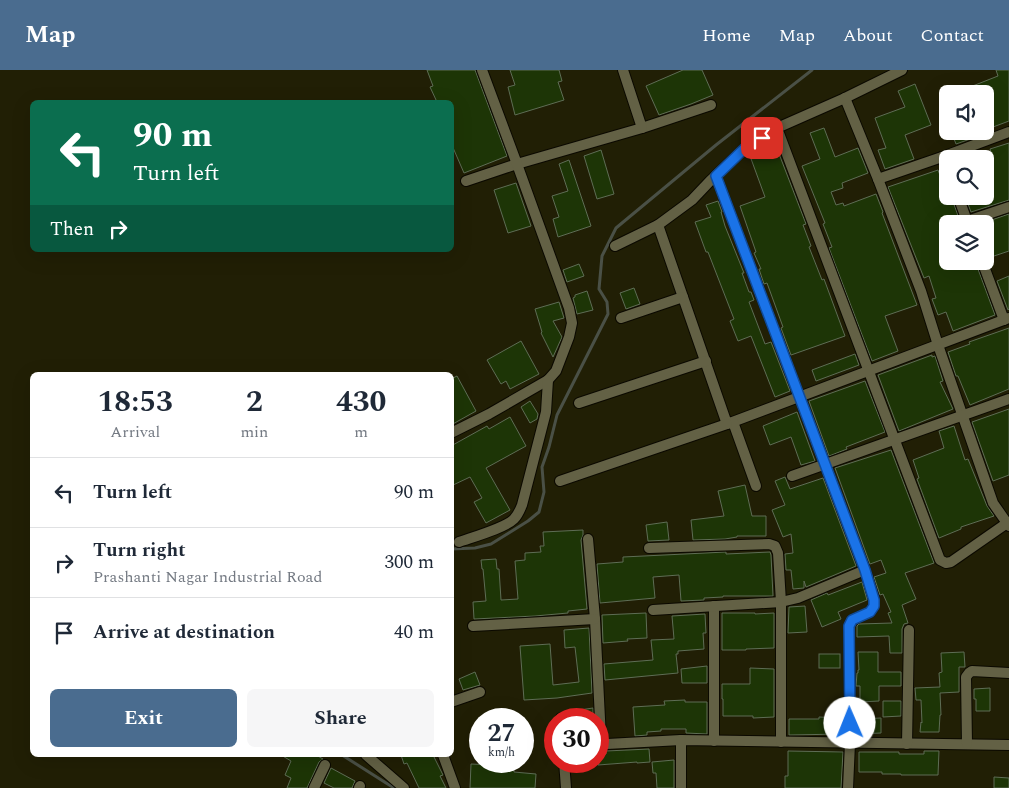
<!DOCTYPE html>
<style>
:root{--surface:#fff;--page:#f6f6f7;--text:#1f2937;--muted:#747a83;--line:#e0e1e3;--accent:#4a6c8f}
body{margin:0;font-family:Spectral,serif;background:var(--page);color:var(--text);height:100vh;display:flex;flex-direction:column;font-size:19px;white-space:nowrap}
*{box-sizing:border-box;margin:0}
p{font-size:16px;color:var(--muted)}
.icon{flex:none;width:28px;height:28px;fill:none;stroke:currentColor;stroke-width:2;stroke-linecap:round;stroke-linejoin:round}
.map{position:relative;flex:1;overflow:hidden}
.side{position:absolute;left:30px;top:302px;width:424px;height:385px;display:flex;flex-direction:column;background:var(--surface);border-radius:8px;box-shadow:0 5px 20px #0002}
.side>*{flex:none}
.top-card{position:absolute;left:30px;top:30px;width:424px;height:152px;border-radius:8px;box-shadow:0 5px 20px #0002;background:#0b6e4f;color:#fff;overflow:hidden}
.fabs{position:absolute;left:939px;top:15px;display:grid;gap:10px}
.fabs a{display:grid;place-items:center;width:55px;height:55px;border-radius:8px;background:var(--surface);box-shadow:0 5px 20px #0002;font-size:25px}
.speed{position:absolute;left:469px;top:638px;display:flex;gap:10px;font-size:25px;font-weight:700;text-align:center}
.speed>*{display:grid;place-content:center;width:65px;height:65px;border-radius:50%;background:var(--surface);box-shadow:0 5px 20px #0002;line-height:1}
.speed small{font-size:12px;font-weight:400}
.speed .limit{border:8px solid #d22;background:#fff;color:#111}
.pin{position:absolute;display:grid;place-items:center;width:42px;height:42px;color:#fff;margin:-21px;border-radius:10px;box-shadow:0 2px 8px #0006}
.me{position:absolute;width:55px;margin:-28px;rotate:359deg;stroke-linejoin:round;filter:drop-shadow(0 0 4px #0008)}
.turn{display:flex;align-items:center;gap:18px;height:105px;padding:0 20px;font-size:22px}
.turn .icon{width:65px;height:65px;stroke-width:2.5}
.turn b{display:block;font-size:35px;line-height:42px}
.then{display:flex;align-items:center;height:48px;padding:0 20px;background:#0003;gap:10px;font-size:19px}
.eta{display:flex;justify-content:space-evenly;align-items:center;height:85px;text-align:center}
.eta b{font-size:30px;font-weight:700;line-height:35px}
.button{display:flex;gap:10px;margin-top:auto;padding:10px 20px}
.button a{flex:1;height:58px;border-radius:8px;background:var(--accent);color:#fff;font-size:20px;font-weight:700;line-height:58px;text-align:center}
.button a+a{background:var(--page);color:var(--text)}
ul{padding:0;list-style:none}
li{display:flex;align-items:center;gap:15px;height:70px;padding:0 20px;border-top:1px solid var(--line)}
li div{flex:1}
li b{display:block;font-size:19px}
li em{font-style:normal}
header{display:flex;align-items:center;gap:30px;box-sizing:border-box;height:70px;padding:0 25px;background:var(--accent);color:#fff}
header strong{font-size:24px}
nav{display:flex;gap:28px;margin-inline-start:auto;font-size:18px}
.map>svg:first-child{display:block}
</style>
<header>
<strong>Map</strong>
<nav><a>Home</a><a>Map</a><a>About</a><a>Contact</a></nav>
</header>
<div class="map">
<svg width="1009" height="718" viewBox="0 0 1009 718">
<rect width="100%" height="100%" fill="#211f05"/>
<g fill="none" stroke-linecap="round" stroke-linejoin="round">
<g stroke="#4a5046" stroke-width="3">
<polyline points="451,479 475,478 491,474 528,451 539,442 544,422 542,397 549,377 557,345 608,244 607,232 599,219 602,186 616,158 716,75 812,0"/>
<polyline points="342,685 394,718"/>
</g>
</g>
<g fill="#1d3506" stroke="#5e6d55">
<polygon points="427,0 475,0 507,86 464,103 451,73 451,32 437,32 430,17 433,16"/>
<polygon points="510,0 559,0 562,11 558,12 564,30 515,45 508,17 515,15"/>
<polygon points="683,0 702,0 713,25 691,34 659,45 646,16"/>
<polygon points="996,0 1009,0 1009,51 985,60 985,24 973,24 970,17 998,6"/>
<polygon points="915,14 931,55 905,65 914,89 885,99 878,80 886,78 875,48 905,37 898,21"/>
<polygon points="824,58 835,87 858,78 868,103 842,113 843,118 831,122 836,135 843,133 844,136 876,124 883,142 882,143 917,235 885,246 898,281 872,291 829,178 832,177 823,154 825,153 802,96 820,89 810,63"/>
<polygon points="951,61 974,61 976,67 956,74"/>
<polygon points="1009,73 1009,130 971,142 965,126 985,126 985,84 991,82 990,79"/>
<polygon points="776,76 806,154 803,155 811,176 809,177 822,210 824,209 845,266 791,285 781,258 783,257 767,213 764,214 759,199 761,199 754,183 756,182 740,136 765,127 750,86"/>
<polygon points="601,80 614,124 597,129 584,86"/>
<polygon points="569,90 591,156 558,167 553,149 559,147 552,126 568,121 559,94"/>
<polygon points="938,100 948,126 951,126 961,154 948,154 948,191 975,191 995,245 953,261 946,242 938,245 932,229 936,228 929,206 924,208 888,117"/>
<polygon points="516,113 531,156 508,163 494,120"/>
<polygon points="718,131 722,142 721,142 725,156 744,203 742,203 749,222 751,222 754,230 749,232 765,274 771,272 790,321 775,327 751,266 738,271 730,251 734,249 708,182 706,182 695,152 711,147 706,135"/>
<polygon points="1009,144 1009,181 988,188 985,185 985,154 980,154"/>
<polygon points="579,194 584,206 567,212 563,200"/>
<polygon points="1009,206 1009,239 1008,240 997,211"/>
<polygon points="634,218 640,234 626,239 620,223"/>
<polygon points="587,221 593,240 577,244 573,228 575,227 575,225"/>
<polygon points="559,232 564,248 553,251 562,267 553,287 541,263 542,262 535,239"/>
<polygon points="1009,258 1009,319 970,335 958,306 956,306 948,282 970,274 969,272"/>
<polygon points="521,271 539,304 510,319 506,311 501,314 487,290"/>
<polygon points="855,284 859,295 816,311 812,300"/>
<polygon points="932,285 932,287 935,286 943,311 940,312 953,339 899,361 878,305"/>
<polygon points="457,306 476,341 451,355 451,309"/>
<polygon points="865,311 885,362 846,377 847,379 829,386 809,331"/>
<polygon points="530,331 538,344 537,349 530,353 521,337"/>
<polygon points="1009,339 1009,405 993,411 972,352"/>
<polygon points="797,342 815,391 801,395 791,367 770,375 763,356"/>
<polygon points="510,347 526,376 486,398 510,440 486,453 474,432 482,428 470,407 451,416 451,376 487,356 489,359"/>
<polygon points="954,356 965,390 968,389 987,436 994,446 961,457 961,459 939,468 917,409 919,408 913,390 944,378 939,361"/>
<polygon points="891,380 934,493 905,503 916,529 902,535 908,553 904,554 902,559 902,583 890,583 889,566 857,567 857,556 859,554 892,553 888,543 891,542 883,524 880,525 874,507 886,503 881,490 870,494 835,398"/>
<polygon points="785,407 790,419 823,408 856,496 806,517 804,511 804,518 793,519 791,500 786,500 785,484 793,483 791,464 783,467 772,440 785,435 775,411"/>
<polygon points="745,415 752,446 766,446 766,466 737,466 737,467 725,469 693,470 691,450 724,446 718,421"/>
<polygon points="667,452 669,470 648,471 646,455"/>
<polygon points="583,460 583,465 581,470 587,539 568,541 568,543 535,546 474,549 473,532 486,531 483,499 482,499 481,490 496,489 497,499 499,499 501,530 518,529 515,491 525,490 525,483 541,482 540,476 544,476 543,462"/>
<polygon points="726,482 726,484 770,482 771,485 773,526 723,526 723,527 704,528 704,530 681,531 679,505 653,507 655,528 600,533 597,494 623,492 623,487"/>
<polygon points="862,512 867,530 838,542 841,549 822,557 811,530 827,523 828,525"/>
<polygon points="805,536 807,562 788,563 789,537"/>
<polygon points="646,543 647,568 627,569 628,571 603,573 602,545"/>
<polygon points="722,543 755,543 755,544 774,543 774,578 746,579 746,580 722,580"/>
<polygon points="705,544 706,563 703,563 704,579 678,581 678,584 676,584 678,603 605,610 604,594 653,590 651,570 674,569 672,546"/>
<polygon points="589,558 592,623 557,628 524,630 520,576 550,574 553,615 579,612 575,577 565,578 564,560"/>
<polygon points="858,582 878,582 878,602 901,602 901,616 879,616 879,631 860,632 860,616 856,616 857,603 858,603 858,600 859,600"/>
<polygon points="964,582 965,597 959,597 959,622 940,623 941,645 940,645 939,662 920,662 921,652 922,653 921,630 916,630 915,618 940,617 939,603 942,602 941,583"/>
<rect x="819" y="584" width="21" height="14"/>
<polygon points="707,596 707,613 682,613 681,599"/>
<polygon points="750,598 774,599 774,647 753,648 753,646 723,646 723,629 722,629 722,614 750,614"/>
<polygon points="475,602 480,615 463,620 459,609"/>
<polygon points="990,618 990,641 976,641 976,629 974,629 974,619"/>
<polygon points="685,630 685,632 707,632 707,664 686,663 686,659 661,659 661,661 647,662 647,665 635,666 633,637 665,635 664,631"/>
<polygon points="883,631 901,631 901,646 883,647"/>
<polygon points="593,638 593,649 574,649 573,641"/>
<polygon points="819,647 843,648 843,664 789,665 789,649 819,649"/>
<polygon points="881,648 881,663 857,664 857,649"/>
<polygon points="649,679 650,692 637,693 637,692 598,695 598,684 606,684 606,681"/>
<polygon points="788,681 843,682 841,718 785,718 785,706 788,706"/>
<polygon points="924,681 939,681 938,705 901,705 901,704 882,704 882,702 859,702 859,682 899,682 899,684 924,684"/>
<polygon points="281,685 316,685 323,689 319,692 307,718 287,718 291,708 285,705 291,691"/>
<polygon points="401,685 433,685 443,705 440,706 446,718 419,718 407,693 404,694"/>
<polygon points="674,690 674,718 657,718 656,703 653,703 652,692"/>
<polygon points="471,694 514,696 514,702 536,704 535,718 470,718"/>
<polygon points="331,698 355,711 352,718 334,718 324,713"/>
<polygon points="994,707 1009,708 1009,718 994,718"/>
</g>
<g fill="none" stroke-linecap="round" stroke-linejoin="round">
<defs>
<g id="minor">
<polyline points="845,28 878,109 921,221 938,275 993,433 1009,456"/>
<polyline points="642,58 711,35"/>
<polyline points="777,58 940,490 946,493 951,492 1007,453"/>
<polyline points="942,87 948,101"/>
<polyline points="716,106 865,500 874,529 874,536 870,542 852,550 849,556 850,673 848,718"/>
<polyline points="878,109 942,87 1009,62"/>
<polyline points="466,111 517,94 642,58 623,0"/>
<polyline points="958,126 968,154"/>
<polyline points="967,151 1009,137"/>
<polyline points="658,155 727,354 1009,248"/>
<polyline points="615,176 658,155 692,130 710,111 746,77 777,58 845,28 902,0"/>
<polyline points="982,191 1004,250"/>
<polyline points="621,248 683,227"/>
<polyline points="579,333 706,291"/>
<polyline points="733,352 756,416"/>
<polyline points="451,363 489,344 548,310 556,301 569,267 572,253 569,238 517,94 482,0"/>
<polyline points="792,406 1009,329"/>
<polyline points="560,411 727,354"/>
<polyline points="588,469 595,549 601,669 603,672 607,674 681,670 1009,675"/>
<path d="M459,472c14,-5 46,-14 55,-23 4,-4 6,-9 8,-14l24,-93 2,-32"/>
<polyline points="649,478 769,474 775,476 778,483 781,532 781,672"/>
<polyline points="714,536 714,671"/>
<polyline points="653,540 781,532 798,528 865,500"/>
<polyline points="473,556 595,549"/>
<polyline points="451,632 480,622"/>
<polyline points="561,648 561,649"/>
<polyline points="907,674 909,560"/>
<polyline points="967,674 966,607 969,603 972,601 1009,603"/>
<polyline points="366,685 404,718"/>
<polyline points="443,685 455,718"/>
<polyline points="564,691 566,718"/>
<polyline points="314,718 325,695"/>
<polyline points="359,718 360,716"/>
<polyline points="681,718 681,670"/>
</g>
</defs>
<use href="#minor" stroke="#0b0900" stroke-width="12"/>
<use href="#minor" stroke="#636145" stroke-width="10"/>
</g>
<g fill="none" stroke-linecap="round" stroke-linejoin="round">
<defs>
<polyline id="route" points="762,68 746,77 716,106 865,500 874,530 874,536 870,542 852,550 849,556 850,653"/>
</defs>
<use href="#route" stroke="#114b97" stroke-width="12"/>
<use href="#route" stroke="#1a73e8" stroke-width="9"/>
</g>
</svg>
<div class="fabs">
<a><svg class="icon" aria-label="sound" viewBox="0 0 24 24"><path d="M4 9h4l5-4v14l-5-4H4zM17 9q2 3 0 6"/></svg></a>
<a><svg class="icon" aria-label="search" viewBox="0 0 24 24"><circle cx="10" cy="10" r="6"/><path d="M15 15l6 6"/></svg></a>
<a><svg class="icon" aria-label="layers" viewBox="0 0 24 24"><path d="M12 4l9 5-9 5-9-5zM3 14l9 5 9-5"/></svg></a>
</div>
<div class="speed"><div>27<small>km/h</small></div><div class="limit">30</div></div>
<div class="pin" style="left:762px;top:68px;background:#d93025"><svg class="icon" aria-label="arrive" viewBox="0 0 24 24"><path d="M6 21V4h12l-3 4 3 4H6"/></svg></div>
<svg class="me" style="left:850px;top:653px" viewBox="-20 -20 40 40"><circle r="19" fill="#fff"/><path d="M0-13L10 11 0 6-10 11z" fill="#1a73e8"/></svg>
<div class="top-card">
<div class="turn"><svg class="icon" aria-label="left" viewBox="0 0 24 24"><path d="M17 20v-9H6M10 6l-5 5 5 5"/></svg><div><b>90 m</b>Turn left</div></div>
<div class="then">Then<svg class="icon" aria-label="right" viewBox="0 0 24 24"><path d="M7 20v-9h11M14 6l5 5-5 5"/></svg></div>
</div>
<section class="side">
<div class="eta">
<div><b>18:53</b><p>Arrival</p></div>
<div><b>2</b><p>min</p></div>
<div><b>430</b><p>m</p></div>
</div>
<ul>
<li><svg class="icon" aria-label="left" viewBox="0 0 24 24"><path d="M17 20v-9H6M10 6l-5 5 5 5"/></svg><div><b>Turn left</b></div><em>90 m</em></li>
<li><svg class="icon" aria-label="right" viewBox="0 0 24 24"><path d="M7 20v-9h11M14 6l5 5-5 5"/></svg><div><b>Turn right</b><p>Prashanti Nagar Industrial Road</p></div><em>300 m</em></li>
<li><svg class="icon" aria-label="arrive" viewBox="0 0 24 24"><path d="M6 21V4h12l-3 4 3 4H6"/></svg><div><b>Arrive at destination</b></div><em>40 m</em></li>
</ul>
<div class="button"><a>Exit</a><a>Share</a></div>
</section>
</div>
